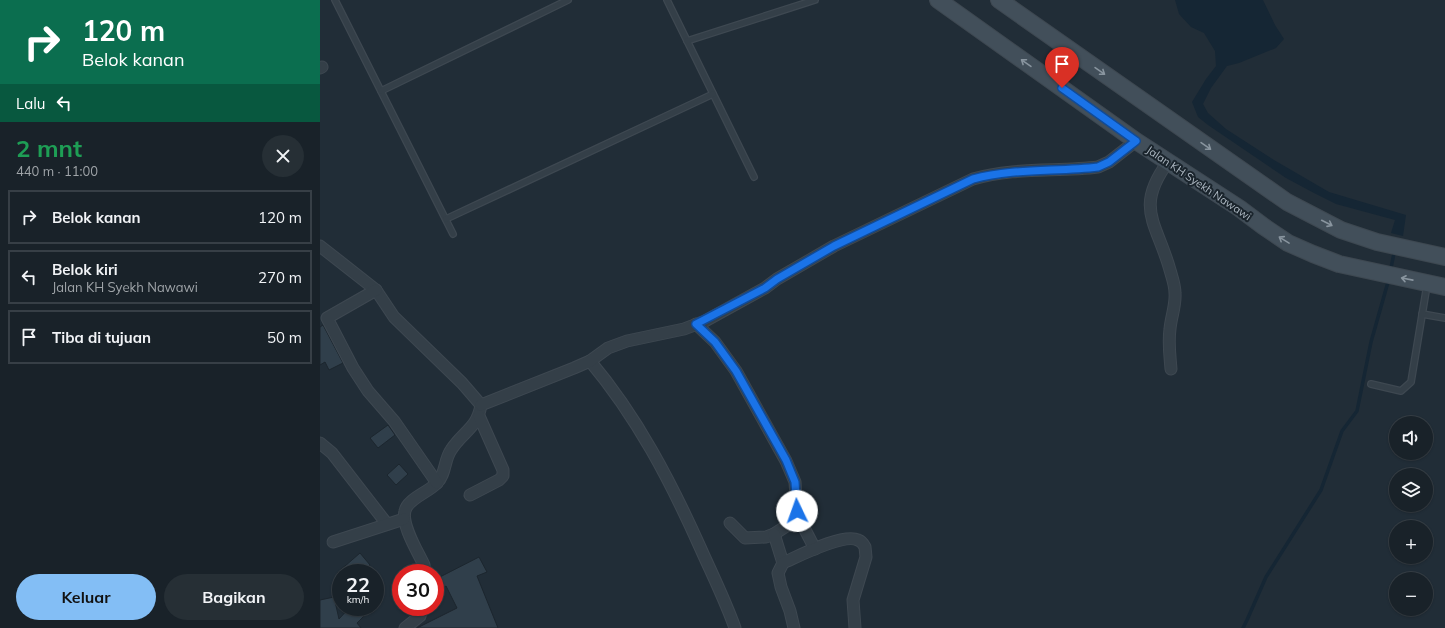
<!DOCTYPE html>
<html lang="id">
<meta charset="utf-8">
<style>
:root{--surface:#192229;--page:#262f35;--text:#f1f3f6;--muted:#9fa4a8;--line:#373f46;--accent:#83bef5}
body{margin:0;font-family:Mulish,sans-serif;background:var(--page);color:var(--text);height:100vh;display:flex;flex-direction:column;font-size:15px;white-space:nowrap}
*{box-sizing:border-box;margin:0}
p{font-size:13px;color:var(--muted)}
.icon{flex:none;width:22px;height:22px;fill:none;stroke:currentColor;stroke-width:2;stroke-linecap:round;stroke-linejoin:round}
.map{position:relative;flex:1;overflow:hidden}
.details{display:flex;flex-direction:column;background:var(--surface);width:320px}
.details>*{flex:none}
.banner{background:#0b6e4f;color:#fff;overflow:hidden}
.controls{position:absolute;left:1069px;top:416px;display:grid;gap:8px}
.controls a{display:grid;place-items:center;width:44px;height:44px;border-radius:50%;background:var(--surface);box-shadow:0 1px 3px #0004,0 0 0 1px var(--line);font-size:20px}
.speed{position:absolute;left:12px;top:564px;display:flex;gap:8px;font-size:20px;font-weight:700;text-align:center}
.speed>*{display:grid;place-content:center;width:52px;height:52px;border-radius:50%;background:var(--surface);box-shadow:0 1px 3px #0004,0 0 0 1px var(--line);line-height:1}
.speed small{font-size:10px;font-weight:400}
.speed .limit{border:6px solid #d22;background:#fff;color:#111}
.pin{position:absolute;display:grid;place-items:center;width:34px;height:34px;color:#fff;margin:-41px -17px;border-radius:50% 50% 50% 0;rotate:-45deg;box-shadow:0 0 4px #0007}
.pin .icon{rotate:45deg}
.me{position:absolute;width:44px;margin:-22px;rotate:357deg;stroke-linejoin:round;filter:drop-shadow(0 0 3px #0008)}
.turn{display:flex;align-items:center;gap:14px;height:84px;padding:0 16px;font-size:18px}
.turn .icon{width:52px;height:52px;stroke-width:2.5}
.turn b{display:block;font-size:28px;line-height:34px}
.then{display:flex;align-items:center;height:38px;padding:0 16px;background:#0003;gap:8px;font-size:15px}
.round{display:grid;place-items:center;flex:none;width:42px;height:42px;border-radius:21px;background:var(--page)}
.summary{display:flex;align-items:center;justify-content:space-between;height:68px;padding:0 16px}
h1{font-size:24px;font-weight:700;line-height:30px;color:#1e9e55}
.button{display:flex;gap:8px;margin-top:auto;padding:8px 16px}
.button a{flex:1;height:46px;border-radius:24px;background:var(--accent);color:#111;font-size:16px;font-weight:700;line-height:46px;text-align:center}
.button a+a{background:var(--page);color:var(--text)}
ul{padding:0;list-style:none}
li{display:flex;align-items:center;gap:12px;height:54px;margin:0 8px 6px;padding:0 8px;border:2px solid var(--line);border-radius:0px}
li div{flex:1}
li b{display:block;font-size:15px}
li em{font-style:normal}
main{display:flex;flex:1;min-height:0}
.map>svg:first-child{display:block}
</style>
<main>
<section class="details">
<div class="banner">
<div class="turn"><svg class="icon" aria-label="right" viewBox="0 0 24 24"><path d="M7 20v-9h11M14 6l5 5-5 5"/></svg><div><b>120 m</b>Belok kanan</div></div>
<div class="then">Lalu<svg class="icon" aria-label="left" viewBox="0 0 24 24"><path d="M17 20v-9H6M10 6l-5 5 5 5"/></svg></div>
</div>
<div class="summary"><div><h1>2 mnt</h1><p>440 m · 11:00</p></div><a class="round"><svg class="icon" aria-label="close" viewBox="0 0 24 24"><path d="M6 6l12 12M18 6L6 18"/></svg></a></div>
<ul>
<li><svg class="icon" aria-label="right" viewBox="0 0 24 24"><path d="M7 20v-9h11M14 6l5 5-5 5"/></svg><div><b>Belok kanan</b></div><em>120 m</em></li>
<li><svg class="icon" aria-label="left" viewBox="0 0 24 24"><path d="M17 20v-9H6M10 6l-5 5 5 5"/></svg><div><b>Belok kiri</b><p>Jalan KH Syekh Nawawi</p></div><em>270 m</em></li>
<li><svg class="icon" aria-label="arrive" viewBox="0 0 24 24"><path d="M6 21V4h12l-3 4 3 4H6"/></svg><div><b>Tiba di tujuan</b></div><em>50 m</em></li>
</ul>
<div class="button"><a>Keluar</a><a>Bagikan</a></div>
</section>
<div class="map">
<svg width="1125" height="628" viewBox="0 0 1125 628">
<rect width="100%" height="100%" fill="#212d37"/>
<polygon fill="#152634" points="855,0 943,0 955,25 964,39 956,48 919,63 907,66 891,88 883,104 888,113 906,129 954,160 1009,192 1086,215 1083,236 1071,233 1075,220 1016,204 994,193 966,178 888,125 878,117 872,102 886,79 896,66 895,51 884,33 871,27 859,14"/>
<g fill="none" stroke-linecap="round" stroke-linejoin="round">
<g stroke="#152634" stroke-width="3.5">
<polyline points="1071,268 1074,253"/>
<polyline points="923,628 927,620 946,577 1001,490 1022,431 1037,411 1051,342 1068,282"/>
</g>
</g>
<g fill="#303f4b" stroke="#1c262e">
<polygon points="3,325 23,363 9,370 5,362 0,365 0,327"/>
<polygon points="68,425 75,435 58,448 50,438"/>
<polygon points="79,464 88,474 76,485 67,475"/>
<polygon points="40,553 50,565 41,573 17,573"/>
<polygon points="159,557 167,572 157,576 178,628 97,628 137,608 126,586 121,589 116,579"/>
<polygon points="14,597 19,619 30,607 53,607 37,623 41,628 0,628 0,600"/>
</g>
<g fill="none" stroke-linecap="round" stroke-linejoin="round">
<defs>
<g id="service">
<polyline points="15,0 133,234"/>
<polyline points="347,0 434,177"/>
<polyline points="367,41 495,0"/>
<polyline points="61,91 248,0"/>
<polyline points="126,219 393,94"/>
<polyline points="1102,314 1125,318"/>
<polyline points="1051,384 1081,391 1091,382 1107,285"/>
</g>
<g id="minor">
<polyline points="0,68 2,67"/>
<path d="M848,162c-34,46 -11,61 2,108 2,7 5,15 5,23 1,12 -4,24 -5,36 -2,14 0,27 1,40"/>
<path d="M0,246l56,44 18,27 68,66 19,22c-4,24 -18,26 -30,45 -7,10 -5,24 -14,33 -8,9 -30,16 -32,28 -4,14 13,41 19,54l1,8"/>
<polyline points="56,290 7,318 33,368 48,391 74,421 117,483"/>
<polyline points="376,324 395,342 416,371 466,461 475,482 477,511 479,518 495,549"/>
<path d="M270,361c47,56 80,119 110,186 12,27 25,53 35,81"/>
<path d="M161,405l93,-37 16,-7 18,-13 19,-7 57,-12 21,-8 60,-33 12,-9 57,-33 139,-67c41,-12 84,-7 125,-12l11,-5 27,-21"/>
<polyline points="0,443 12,453 67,524"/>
<polyline points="150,495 179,480 183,476 183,470 159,416"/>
<polyline points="410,523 425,538 446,537 454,534 479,518"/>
<polyline points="454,534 463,563"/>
<polyline points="13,542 84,519"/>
<polyline points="85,628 100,616 102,607"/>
<path d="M474,628l-4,-17 -9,-24 -3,-14 5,-10c16,-7 60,-30 75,-23 3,1 6,5 7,7l1,10 -13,43 2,28"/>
</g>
<g id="secondary">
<polyline points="618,0 816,141 919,208 943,226 968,243 993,254 1019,264 1125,287"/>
<polyline points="679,0 967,202 1021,230 1057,242 1125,257"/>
</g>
</defs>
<use href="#service" stroke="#3e4851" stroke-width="8"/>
<use href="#minor" stroke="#3e4851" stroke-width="13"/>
<use href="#secondary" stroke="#3e4851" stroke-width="18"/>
<use href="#service" stroke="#343f48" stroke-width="5.5"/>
<use href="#minor" stroke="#343f48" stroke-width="11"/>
<use href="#secondary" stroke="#424f5a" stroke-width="16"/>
</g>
<defs><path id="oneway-shaft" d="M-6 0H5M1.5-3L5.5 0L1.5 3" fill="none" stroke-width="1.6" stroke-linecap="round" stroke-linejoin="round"/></defs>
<g stroke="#89959f">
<use href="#oneway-shaft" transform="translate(706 63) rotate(-145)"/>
<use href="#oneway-shaft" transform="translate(780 71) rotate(35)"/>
<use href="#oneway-shaft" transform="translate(886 146) rotate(35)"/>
<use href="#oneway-shaft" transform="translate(1007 223) rotate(27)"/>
<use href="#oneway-shaft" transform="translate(964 240) rotate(-148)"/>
<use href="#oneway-shaft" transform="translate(1087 279) rotate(-169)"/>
</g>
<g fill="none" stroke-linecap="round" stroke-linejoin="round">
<defs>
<path id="route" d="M477,511l-2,-29 -9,-22 -50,-89 -21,-29 -19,-18 69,-36 12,-9 57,-33 139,-67c41,-11 84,-7 125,-12l11,-5 27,-21 -74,-53"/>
</defs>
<use href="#route" stroke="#114b97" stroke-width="10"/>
<use href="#route" stroke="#1a73e8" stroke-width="7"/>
</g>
<g text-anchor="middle" stroke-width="4" stroke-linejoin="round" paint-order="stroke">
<g font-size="11" fill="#afbac4" stroke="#1a242c">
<text transform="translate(879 183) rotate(34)" y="4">Jalan KH Syekh Nawawi</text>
</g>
</g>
</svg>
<div class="controls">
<a><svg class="icon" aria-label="sound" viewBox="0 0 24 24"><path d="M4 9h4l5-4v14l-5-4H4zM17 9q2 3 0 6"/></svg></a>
<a><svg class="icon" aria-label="layers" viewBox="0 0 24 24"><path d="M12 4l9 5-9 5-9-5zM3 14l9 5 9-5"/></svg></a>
<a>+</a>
<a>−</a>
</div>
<div class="speed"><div>22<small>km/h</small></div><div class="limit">30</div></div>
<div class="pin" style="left:742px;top:88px;background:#d93025"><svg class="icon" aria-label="arrive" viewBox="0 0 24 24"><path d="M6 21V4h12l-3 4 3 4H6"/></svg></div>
<svg class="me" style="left:477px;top:511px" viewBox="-20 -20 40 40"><circle r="19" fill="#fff"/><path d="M0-13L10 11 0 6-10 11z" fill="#1a73e8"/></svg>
</div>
</main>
